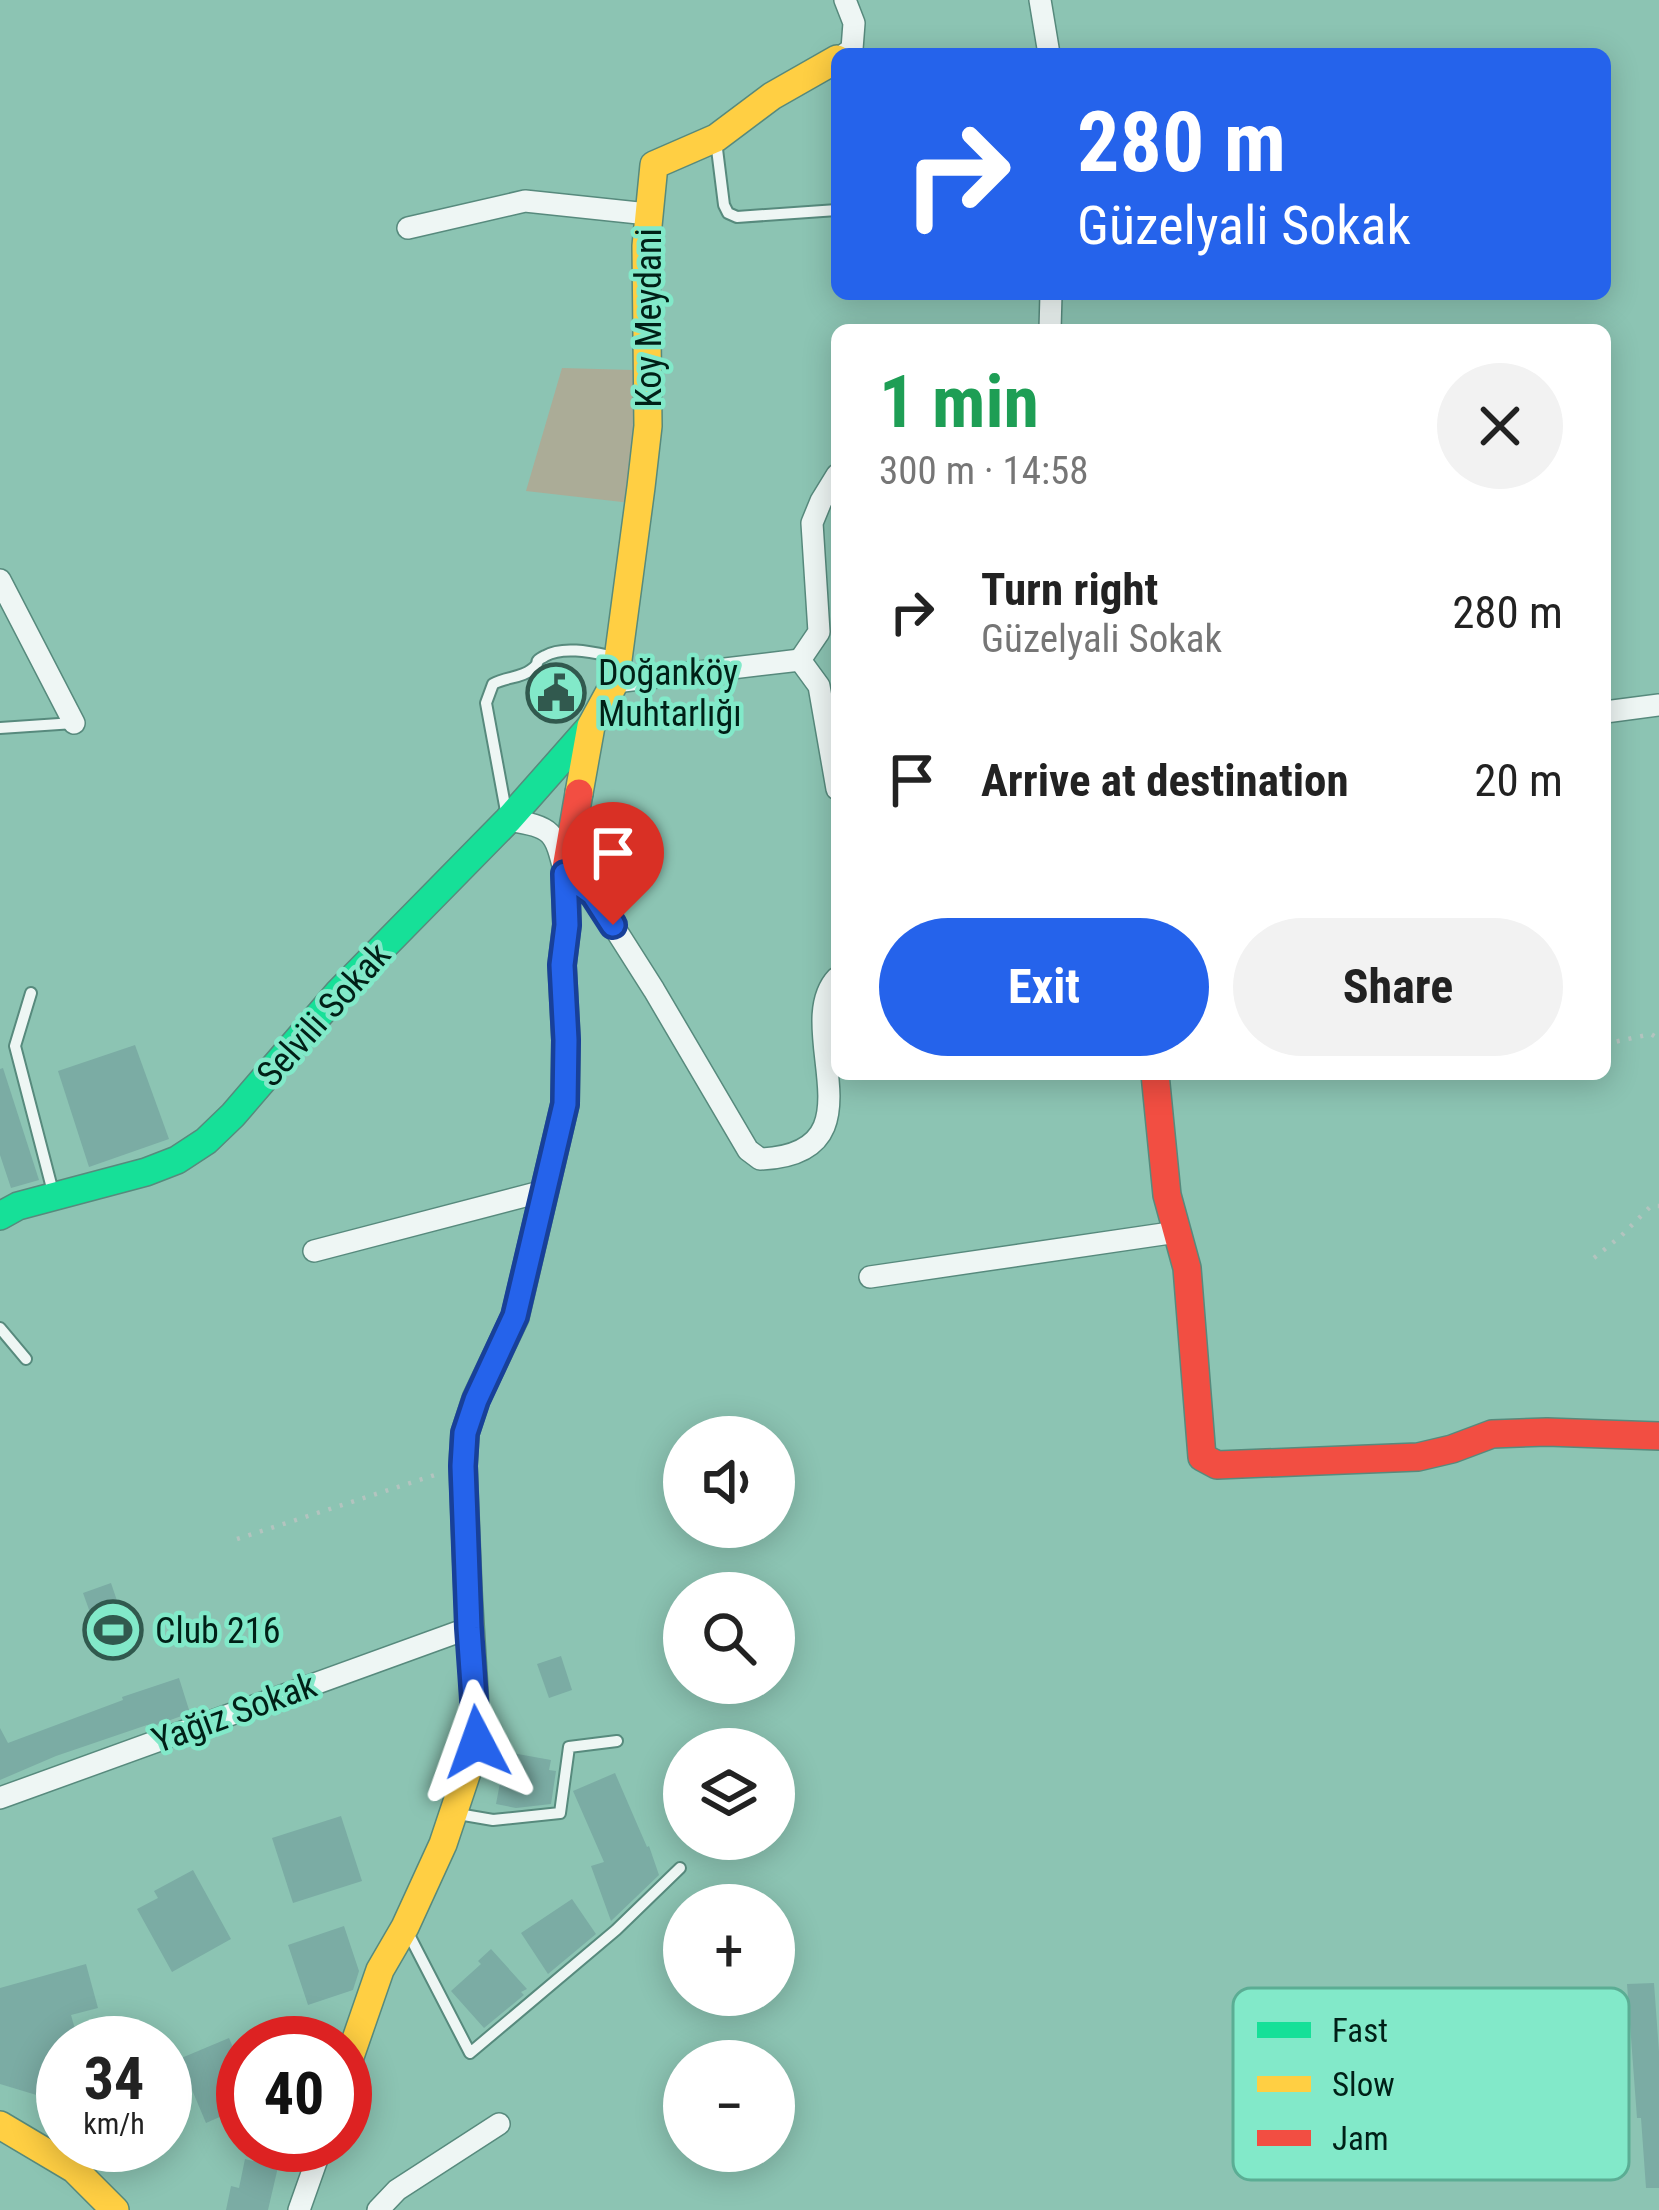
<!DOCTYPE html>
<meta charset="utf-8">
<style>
:root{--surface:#fff;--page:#f2f2f2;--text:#222;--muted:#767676;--accent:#2563eb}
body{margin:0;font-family:"Roboto Condensed",sans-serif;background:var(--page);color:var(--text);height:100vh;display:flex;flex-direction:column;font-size:45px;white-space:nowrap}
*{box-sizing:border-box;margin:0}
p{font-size:39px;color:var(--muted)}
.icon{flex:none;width:66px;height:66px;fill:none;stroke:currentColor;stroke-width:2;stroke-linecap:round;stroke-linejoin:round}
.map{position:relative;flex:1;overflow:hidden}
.details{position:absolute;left:831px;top:324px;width:780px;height:756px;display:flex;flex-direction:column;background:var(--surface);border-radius:18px;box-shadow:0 6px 30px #0003}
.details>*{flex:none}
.banner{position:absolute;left:831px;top:48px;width:780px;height:252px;border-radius:18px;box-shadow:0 6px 30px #0003;background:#2563eb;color:#fff;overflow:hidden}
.buttons{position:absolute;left:663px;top:1416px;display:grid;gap:24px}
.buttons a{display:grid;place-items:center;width:132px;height:132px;border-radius:50%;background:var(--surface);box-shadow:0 6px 30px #0003;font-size:60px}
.speed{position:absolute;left:36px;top:2016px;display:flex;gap:24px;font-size:60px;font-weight:700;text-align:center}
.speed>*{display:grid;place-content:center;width:156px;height:156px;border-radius:50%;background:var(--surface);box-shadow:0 6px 30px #0003;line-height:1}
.speed small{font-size:30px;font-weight:400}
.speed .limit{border:18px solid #d22;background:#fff;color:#111}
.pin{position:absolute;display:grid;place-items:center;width:102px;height:102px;color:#fff;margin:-123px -51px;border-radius:50% 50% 50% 0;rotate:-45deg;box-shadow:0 0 12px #0007}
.pin .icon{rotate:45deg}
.me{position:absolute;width:132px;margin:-66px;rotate:356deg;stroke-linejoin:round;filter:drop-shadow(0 0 9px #0008)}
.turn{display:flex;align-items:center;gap:42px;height:252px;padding:0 48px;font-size:54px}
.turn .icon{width:156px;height:156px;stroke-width:2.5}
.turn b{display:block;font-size:84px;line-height:102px}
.round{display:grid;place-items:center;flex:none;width:126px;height:126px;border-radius:63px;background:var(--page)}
.headline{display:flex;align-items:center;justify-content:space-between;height:204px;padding:0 48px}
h1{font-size:72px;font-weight:700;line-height:90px;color:#1e9e55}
.button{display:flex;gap:24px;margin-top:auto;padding:24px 48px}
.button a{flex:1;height:138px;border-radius:72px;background:var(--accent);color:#fff;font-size:48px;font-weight:700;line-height:138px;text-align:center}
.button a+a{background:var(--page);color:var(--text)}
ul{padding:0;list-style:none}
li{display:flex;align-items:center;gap:36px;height:168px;padding:0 48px}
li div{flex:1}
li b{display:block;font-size:45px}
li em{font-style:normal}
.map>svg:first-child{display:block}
</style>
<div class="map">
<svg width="1659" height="2210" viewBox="0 0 1659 2210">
<rect width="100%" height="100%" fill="#8cc4b3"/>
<polygon fill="#abac97" points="562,368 634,370 643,378 631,503 526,491"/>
<g fill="#7baca4">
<polygon points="135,1045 169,1139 89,1167 58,1071"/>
<polygon points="3,1068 39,1180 11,1188 0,1155 0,1069"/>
<polygon points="111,1583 133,1648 106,1657 83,1593"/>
<polygon points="561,1656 572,1690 549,1698 537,1664"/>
<polygon points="179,1678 190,1713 148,1728 147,1725 56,1756 0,1780 0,1728 8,1743 123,1700 122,1697"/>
<polygon points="506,1752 551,1760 549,1770 556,1771 551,1804 516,1808 496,1804"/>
<polygon points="615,1773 647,1847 649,1846 659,1875 611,1921 591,1866 604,1862 573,1791"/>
<polygon points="341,1816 362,1881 293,1903 272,1838"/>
<polygon points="193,1870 231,1939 172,1972 137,1909 158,1898 154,1891"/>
<polygon points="572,1899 596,1934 548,1974 521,1933"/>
<polygon points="344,1926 359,1971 353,1990 308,2005 288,1945"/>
<polygon points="491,1949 527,1989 521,1992 524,1995 484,2028 451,1991 481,1964 478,1961"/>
<polygon points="86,1964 98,2008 71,2015 79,2043 63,2043 63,2103 0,2084 0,1988"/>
<polygon points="1654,1983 1659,2052 1659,2188 1646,2188 1641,2118 1637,2118 1627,1984"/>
<polygon points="229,2038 243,2071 243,2102 229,2108 231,2112 206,2123 179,2059"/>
<polygon points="245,2159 278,2167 268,2210 226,2210 231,2186 239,2188"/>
</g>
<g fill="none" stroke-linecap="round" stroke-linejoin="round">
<defs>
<g id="lane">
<polyline points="716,141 724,205 728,213 737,217 837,210"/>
<polyline points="0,728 74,723"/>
<path d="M506,811l-20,-108 7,-19c12,-7 28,-6 38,-14 13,-10 -1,-6 14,-14 19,-11 50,-3 70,1"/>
<polyline points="31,993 15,1046 53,1192"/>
<polyline points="0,1328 26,1359"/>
<polyline points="458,1814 493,1820 560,1813 569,1747 617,1741"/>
<polyline points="406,1929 470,2053 616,1930 680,1868"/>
</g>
<g id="street">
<polyline points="1040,0 1049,54"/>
<polyline points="845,54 852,49 854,23 845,0"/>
<polyline points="408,228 525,201 648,214"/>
<polyline points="1050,330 1051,294"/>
<polyline points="0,580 74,723"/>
<polyline points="800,660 819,632 812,523 821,501 837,475"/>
<polyline points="800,660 819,686 837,789"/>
<polyline points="615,682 800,660"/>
<polyline points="1605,712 1659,705"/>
<path d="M508,820c45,7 47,11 57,54l28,20 61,96 94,160 12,9c127,-5 30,-131 77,-181"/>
<polyline points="314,1251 544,1191"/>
<polyline points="870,1277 1177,1232"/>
<polyline points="0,1798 469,1628"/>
<polyline points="299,2210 322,2145"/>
<polyline points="378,2210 397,2190 499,2124"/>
</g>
<polyline id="fast" points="0,1216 18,1206 146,1172 177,1160 206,1141 233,1115 338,993 508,820 591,726"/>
<g id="slow">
<polyline points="579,793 591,726 615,682 641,487 648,426 646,246 654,165 716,138 772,96 837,59"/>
<polyline points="345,2071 380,1970 405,1927 443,1844 477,1742 468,1591"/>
<polyline points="0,2125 74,2169 115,2210"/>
</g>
<g id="jam">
<polyline points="1155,1074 1167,1195 1187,1268 1202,1457 1217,1465 1418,1457 1452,1449 1492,1434 1547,1432 1659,1436"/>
<polyline points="468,1591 463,1465 465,1433 476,1399 515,1317 565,1104 566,1040 562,965 567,924 565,874 579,793"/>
</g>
</defs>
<use href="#lane" stroke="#578a7d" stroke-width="14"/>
<use href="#street" stroke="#578a7d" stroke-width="24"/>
<use href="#fast" stroke="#578a7d" stroke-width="30"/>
<use href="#slow" stroke="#578a7d" stroke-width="30"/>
<use href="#jam" stroke="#578a7d" stroke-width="30"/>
<g stroke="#b3c4bf" stroke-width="4.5" stroke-dasharray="3 9" stroke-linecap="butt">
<polyline points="1605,1044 1651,1034 1659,1039"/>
<polyline points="1594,1258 1621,1236 1651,1206 1659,1206"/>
<polyline points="237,1539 441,1473"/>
</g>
<use href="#lane" stroke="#eef6f4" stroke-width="10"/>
<use href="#street" stroke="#eef6f4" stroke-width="21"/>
<use href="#fast" stroke="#16e098" stroke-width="27"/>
<use href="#slow" stroke="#ffcf43" stroke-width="27"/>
<use href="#jam" stroke="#f24e42" stroke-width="27"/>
</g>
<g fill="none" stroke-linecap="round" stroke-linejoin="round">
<defs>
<polyline id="route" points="477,1742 469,1628 463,1466 465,1433 476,1400 515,1316 565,1104 566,1040 562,965 567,925 565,874 593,894 613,925"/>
</defs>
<use href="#route" stroke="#184099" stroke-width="30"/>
<use href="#route" stroke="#2563eb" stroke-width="21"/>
</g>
<defs>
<symbol id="civic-ring" viewBox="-11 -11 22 22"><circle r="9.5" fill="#82e9c9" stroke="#31594e" stroke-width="1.5"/><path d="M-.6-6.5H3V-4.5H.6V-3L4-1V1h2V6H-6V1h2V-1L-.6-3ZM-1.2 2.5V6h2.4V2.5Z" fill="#31594e"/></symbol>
<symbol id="stadium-ring" viewBox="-11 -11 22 22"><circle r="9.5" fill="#82e9c9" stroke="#31594e" stroke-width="1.5"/><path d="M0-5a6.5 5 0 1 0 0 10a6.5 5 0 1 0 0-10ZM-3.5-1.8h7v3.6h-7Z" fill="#31594e"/></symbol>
</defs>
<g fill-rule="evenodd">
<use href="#civic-ring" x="523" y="660" width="66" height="66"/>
<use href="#stadium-ring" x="80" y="1597" width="66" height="66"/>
</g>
<g text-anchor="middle" stroke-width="9" stroke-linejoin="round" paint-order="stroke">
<g font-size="36" fill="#002017" stroke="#82e9c9">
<text transform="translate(648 318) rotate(-90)" y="13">Koy Meydani</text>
<text transform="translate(323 1014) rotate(-48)" y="13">Selvili Sokak</text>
<text transform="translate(234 1712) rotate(-20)" y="13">Yağiz Sokak</text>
</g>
<g font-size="36" fill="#002017" stroke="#82e9c9" text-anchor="start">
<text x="598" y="685">Doğanköy<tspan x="598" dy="41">Muhtarlığı</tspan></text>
<text x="155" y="1643">Club 216</text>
</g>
</g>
<rect x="1233" y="1988" width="396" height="192" rx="18" fill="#82e9c9" stroke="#5bad94" stroke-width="3"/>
<rect x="1257" y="2022" width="54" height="16" fill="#16e098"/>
<rect x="1257" y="2076" width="54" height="16" fill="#ffcf43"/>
<rect x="1257" y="2130" width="54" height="16" fill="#f24e42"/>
<g font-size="33" fill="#002017">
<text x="1332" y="2042">Fast</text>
<text x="1332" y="2096">Slow</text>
<text x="1332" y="2150">Jam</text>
</g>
</svg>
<div class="buttons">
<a><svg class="icon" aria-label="sound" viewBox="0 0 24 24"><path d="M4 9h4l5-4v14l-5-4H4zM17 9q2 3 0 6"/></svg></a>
<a><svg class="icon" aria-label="search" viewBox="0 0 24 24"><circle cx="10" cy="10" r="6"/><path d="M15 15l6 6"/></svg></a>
<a><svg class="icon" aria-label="layers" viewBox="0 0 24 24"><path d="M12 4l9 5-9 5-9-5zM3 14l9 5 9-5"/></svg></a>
<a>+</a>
<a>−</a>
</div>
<div class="speed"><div>34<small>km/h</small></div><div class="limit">40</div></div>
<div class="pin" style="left:613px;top:925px;background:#d93025"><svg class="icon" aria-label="arrive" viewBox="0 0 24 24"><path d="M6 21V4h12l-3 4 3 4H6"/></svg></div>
<svg class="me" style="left:477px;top:1742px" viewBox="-20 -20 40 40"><path d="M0-17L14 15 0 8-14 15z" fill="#2563eb" stroke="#fff" stroke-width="4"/></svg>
<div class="banner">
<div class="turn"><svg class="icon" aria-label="right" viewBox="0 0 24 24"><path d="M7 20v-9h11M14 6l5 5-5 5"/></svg><div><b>280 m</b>Güzelyali Sokak</div></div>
</div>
<section class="details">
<div class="headline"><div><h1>1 min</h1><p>300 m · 14:58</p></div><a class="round"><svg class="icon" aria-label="close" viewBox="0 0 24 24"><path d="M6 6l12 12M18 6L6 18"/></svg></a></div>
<ul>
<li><svg class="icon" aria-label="right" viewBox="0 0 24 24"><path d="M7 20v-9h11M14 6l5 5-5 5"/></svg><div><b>Turn right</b><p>Güzelyali Sokak</p></div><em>280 m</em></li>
<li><svg class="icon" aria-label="arrive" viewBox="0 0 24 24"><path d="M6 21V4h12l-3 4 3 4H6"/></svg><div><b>Arrive at destination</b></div><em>20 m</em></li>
</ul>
<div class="button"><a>Exit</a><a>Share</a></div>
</section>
</div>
